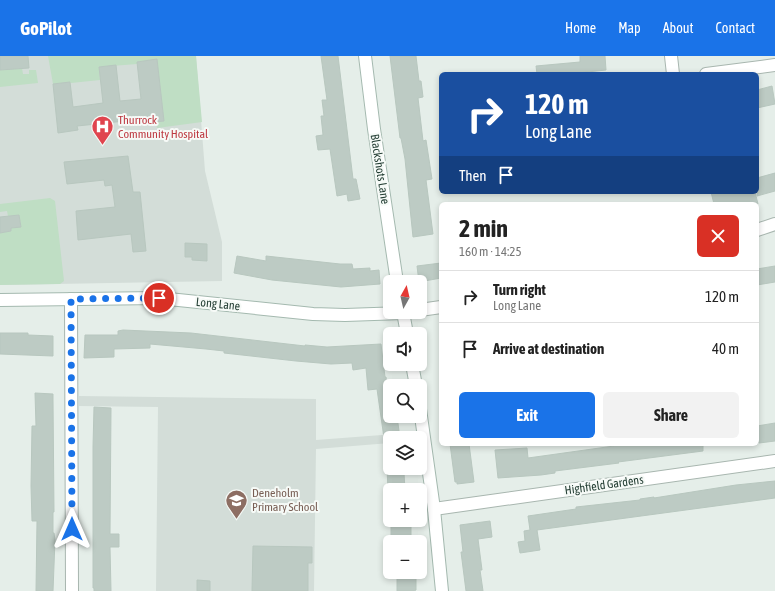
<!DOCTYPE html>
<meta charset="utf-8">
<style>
:root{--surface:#fff;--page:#f2f2f2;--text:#222;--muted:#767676;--line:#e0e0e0;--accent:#1a73e8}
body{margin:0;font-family:"Asap Condensed",sans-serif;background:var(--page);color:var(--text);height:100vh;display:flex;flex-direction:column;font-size:15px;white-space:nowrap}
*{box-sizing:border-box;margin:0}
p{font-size:13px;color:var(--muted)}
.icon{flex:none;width:22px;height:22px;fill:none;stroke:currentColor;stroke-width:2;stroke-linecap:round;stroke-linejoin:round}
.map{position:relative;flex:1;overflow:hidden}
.drawer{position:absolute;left:439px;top:146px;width:320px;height:244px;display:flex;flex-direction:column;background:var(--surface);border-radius:6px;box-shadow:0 2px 6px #0003}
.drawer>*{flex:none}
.guide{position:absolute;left:439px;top:16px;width:320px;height:122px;border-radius:6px;box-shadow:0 2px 6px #0003;background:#1a4fa0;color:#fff;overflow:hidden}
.needle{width:26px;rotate:8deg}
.buttons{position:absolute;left:383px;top:219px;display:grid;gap:8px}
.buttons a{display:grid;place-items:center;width:44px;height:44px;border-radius:6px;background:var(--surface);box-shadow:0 2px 6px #0003;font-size:20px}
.pin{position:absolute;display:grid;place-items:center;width:34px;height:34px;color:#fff;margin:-17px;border:2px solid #fff;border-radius:50%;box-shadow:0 1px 4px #0007}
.me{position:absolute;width:44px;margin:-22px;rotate:0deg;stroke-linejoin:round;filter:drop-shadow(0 0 3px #0008)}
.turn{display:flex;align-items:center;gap:14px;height:84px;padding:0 20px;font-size:18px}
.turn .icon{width:52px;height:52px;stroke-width:2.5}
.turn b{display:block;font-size:28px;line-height:34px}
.then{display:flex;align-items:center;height:38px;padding:0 20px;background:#0003;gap:8px;font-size:15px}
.round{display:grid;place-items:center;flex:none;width:42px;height:42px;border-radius:6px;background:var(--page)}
.overview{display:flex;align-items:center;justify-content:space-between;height:68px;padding:0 20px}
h1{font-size:24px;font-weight:700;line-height:30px}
.cta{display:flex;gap:8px;margin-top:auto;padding:8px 20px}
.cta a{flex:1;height:46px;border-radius:6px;background:var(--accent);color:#fff;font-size:16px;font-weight:700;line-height:46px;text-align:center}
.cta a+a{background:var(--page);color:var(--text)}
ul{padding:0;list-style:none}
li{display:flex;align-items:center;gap:12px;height:52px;padding:0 20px;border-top:1px solid var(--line)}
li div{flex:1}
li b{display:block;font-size:15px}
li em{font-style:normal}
header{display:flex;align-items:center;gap:24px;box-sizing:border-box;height:56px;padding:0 20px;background:var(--accent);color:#fff}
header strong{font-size:19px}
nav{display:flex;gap:22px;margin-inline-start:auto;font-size:14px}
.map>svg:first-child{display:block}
</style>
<header>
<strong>GoPilot</strong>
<nav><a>Home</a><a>Map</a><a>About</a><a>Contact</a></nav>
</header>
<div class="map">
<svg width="775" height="535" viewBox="0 0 775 535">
<rect width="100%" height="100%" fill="#e5eee9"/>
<g fill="#d3ddd8">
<polygon points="0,0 196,0 205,115 222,186 222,225 0,229"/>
<polygon points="79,340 316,343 316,384 408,377 408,382 390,382 390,387 316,393 314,535 156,535 158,351 79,350"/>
</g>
<g fill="#bfdec4">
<polygon points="48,0 196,0 202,66 157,72 156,66 164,65 157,4 137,6 137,8 99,11 100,24 71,27 70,26 53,28"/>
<polygon points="22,12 23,18 29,18 29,14 36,14 38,27 0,31 0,14"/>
<polygon points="50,142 55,145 64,225 60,228 0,229 0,177 11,175 11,172 21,170 19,159 8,160 7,155 0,156 0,148"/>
</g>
<g fill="#bdcbc4" stroke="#b8c7bf">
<polygon points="0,0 28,0 29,12 0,14"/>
<polygon points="321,0 338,0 353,123 356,123 360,143 348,145 347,138 337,140 330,93 318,94 316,80 323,79 321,60 324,60 322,44 327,44"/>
<polygon points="390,0 416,0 419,25 421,25 423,41 418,42 423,85 426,84 432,123 426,124 433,178 413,181 405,103 401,82 400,82"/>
<polygon points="580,0 605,0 606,14 578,17 578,18 537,18 536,10 580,6"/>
<polygon points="157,3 164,65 144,67 143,63 106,67 77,70 78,74 58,77 53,28 70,26 73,51 103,47 99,11 116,9 120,45 141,43 137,6"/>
<polygon points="772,30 775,48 757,52 757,34"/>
<polygon points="128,100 133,136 140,136 146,195 133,196 131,178 78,184 76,155 115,151 112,129 105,130 104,124 67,128 64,106"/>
<polygon points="775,117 775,135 757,140 757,122"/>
<polygon points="711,136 755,136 758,148 714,148"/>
<polygon points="19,159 21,171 11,172 11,175 0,177 0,161"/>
<polygon points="185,187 207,188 207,205 192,204 192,201 185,201"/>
<polygon points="237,200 266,205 266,200 340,208 352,208 353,213 370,212 370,215 379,214 380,228 341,231 272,224 234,217"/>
<polygon points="441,207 441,222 419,226 417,210"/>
<polygon points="775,210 775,226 757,229 757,213"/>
<polygon points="123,274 191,277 305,290 305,289 327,291 381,288 385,321 386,321 389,348 390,347 390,360 397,360 399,375 390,376 390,382 384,382 377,333 368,334 366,312 353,314 352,307 331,308 296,305 224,297 224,295 206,293 150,288 150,292 114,293 114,301 84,302 85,279 118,279 118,275"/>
<polygon points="0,277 28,277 28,279 53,280 53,300 0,298"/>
<polygon points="35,337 53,338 53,344 54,456 53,456 53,477 54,477 55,484 53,535 36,535 37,465 32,465 31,430 32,370 36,370"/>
<polygon points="94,351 111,352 110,478 119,478 119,491 110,491 111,535 94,535 94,532 93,532 93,391"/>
<polygon points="775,367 775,385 759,387 757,370"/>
<polygon points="450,388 469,388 474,426 457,428 457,426 455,426"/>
<polygon points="614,388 703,388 703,395 618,406 619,407 555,415 555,417 541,419 498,422 495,394 527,392 528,402 614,390"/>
<polygon points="387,412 403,412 403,417 404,417 405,434 388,434"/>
<polygon points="775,425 775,442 537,474 540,494 520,497 518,486 525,485 524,475 530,474 528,460 576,453 576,451 640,444 640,443 654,441 654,442 736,429"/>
<polygon points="391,464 411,464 411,486 396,486 396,484 391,484"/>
<polygon points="490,465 492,481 478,483 482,514 480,514 483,535 466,535 461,496 463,496 460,469"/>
<polygon points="253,490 312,491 312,507 308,507 308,535 252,535"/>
<polygon points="397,516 414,516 414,517 416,517 416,534 414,535 397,535"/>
<polygon points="197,524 210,525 210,535 197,535"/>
</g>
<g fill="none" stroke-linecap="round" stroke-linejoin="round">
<defs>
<g id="street">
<polyline points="671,0 673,18"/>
<polyline points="706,18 775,9"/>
<polyline points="757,174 775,168"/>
<polyline points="71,243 72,535"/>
<polyline points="420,254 441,251"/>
<polyline points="434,453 775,405"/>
</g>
<g id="secondary">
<polyline points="365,0 374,73 397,226"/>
<polyline points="0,244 159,242 313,258 345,259 403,257"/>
<polyline points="403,256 407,278"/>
<polyline points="412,308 416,330"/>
<polyline points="420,353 434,453 442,535"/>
</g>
</defs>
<use href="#street" stroke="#a8b6af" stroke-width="14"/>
<use href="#secondary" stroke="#a4b9af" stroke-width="14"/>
<use href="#street" stroke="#fff" stroke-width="12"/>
<use href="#secondary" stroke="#fff" stroke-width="12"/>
</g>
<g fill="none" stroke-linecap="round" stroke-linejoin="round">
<polyline stroke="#1a73e8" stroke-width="7" stroke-dasharray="0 12.6" points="72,473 71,243 159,242"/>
</g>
<defs>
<symbol id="hospital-pin" viewBox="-11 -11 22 30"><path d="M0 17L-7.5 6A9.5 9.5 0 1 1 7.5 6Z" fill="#e0444e" stroke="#f6faf7"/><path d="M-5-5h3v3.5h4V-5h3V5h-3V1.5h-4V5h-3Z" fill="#fff"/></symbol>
<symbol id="school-pin" viewBox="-11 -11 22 30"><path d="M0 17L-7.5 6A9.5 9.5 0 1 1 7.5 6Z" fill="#8d6e63" stroke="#f6faf7"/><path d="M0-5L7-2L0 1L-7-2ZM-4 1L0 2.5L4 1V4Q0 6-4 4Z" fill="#fff"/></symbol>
</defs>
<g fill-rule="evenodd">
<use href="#hospital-pin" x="90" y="58" width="25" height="34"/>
<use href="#school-pin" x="224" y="432" width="25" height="34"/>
</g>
<g text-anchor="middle" stroke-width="4" stroke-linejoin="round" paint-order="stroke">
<g font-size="12" fill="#be3a42" stroke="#f6faf7" text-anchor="start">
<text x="118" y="68">Thurrock<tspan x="118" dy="14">Community Hospital</tspan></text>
</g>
<g font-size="12" fill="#253f35" stroke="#f6faf7">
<text transform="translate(380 113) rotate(81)" y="4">Blackshots Lane</text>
<text transform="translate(218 248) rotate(6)" y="4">Long Lane</text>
<text transform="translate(604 429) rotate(-8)" y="4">Highfield Gardens</text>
</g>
<g font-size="12" fill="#785e54" stroke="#f6faf7" text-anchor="start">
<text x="252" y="441">Deneholm<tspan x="252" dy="14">Primary School</tspan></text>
</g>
</g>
</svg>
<div class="buttons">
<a><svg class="needle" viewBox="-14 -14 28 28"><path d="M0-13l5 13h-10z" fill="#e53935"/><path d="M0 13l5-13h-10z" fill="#767676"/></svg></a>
<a><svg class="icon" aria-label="sound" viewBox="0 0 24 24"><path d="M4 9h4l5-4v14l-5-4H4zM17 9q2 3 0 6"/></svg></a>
<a><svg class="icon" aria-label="search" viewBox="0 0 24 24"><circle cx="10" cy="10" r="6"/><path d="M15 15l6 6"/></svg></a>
<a><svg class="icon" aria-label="layers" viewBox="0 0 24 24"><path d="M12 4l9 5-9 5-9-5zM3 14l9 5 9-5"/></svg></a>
<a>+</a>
<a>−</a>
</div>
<div class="pin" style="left:159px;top:242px;background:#d93025"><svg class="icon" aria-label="arrive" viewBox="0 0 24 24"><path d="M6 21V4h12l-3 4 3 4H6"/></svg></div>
<svg class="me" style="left:72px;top:473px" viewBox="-20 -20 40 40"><path d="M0-17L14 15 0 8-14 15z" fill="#1a73e8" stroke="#fff" stroke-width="4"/></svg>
<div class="guide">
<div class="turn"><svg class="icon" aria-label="right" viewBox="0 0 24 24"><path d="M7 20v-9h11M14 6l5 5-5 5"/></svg><div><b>120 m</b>Long Lane</div></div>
<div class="then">Then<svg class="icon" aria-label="arrive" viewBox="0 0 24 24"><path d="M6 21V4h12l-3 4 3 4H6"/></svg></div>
</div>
<section class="drawer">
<div class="overview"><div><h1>2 min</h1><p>160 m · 14:25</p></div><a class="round" style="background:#d93025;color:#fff"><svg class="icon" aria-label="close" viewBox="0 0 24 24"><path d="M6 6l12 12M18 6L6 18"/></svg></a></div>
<ul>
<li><svg class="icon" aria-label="right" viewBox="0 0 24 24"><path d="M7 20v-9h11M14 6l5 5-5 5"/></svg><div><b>Turn right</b><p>Long Lane</p></div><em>120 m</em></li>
<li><svg class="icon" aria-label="arrive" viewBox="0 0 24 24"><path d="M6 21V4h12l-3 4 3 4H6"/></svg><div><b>Arrive at destination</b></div><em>40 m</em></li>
</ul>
<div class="cta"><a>Exit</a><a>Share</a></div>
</section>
</div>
